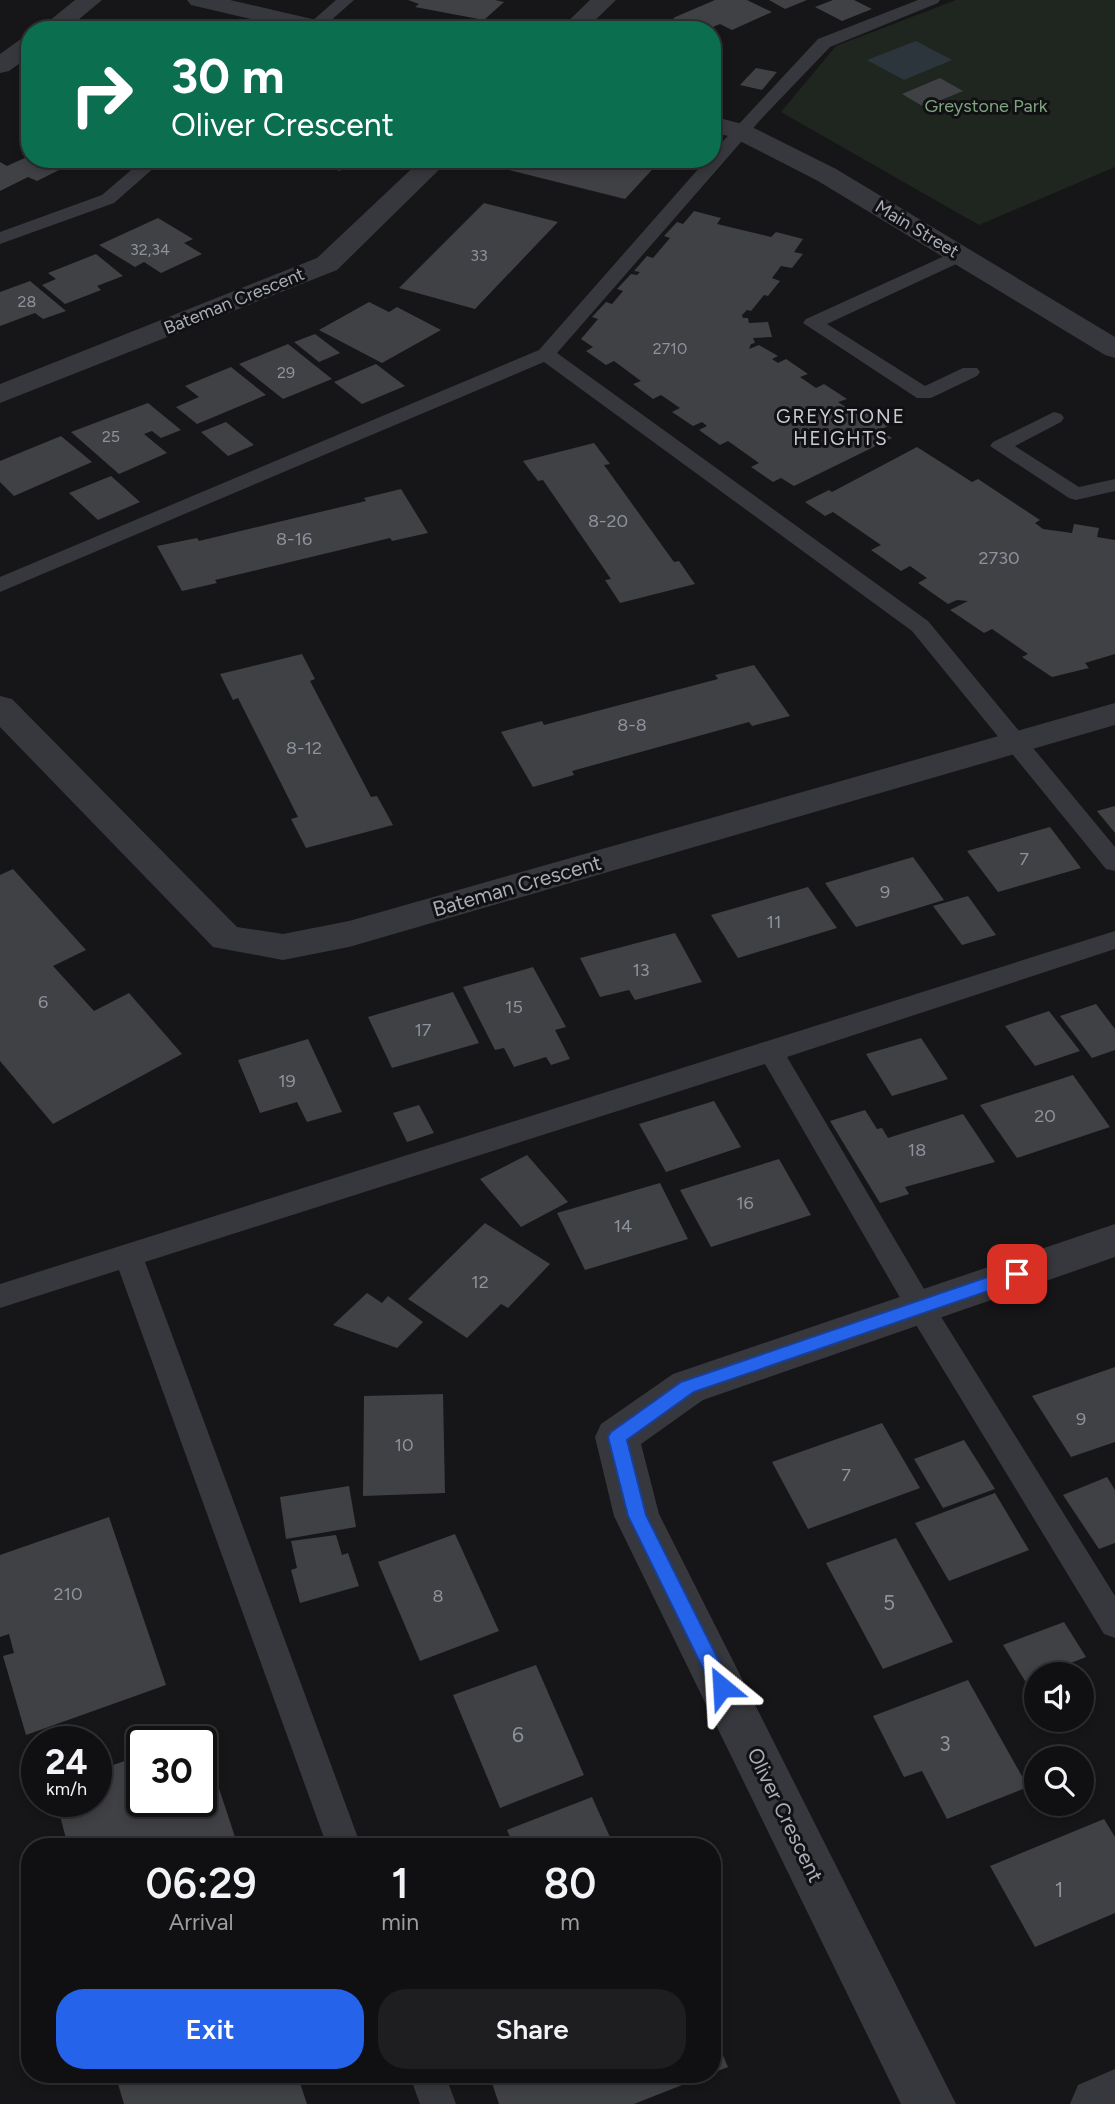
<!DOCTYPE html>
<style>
:root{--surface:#101012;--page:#1e1e20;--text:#f1f3f6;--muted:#9c9d9f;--line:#303032;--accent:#2563eb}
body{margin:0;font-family:Figtree,sans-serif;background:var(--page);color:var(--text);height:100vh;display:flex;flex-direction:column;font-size:26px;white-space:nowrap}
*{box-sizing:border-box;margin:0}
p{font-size:23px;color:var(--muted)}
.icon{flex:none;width:38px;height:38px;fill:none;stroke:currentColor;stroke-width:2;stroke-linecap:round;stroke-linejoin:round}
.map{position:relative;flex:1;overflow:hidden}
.details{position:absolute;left:21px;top:1838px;width:700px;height:245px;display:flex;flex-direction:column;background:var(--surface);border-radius:28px;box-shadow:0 4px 10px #0003,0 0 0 2px var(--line)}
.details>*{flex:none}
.banner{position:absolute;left:21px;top:21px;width:700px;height:147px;border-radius:28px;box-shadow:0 4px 10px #0003,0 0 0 2px var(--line);background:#0b6e4f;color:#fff;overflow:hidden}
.tools{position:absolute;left:1024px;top:1662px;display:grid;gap:14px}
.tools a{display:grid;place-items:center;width:70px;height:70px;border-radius:50%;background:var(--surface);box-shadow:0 4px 10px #0003,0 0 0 2px var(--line);font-size:35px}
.speed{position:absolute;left:21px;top:1726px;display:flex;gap:14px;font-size:35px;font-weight:700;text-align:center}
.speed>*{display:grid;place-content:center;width:91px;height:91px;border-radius:50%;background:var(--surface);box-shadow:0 4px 10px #0003,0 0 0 2px var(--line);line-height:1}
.speed small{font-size:18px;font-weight:400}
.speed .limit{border:4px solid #111;border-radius:10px;background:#fff;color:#111}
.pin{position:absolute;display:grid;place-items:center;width:60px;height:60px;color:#fff;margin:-30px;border-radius:14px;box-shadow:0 4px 10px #0006}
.me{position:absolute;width:77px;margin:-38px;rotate:333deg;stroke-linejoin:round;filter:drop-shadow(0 0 5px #0008)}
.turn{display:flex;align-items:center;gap:24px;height:147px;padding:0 35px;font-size:32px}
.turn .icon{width:91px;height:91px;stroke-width:2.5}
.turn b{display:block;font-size:49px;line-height:60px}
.eta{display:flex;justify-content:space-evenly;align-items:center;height:119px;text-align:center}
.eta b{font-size:42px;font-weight:600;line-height:49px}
.action{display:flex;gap:14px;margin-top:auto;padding:14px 35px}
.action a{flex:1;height:80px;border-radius:28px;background:var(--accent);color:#fff;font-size:28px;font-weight:600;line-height:80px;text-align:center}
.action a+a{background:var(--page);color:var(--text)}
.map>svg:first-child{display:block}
</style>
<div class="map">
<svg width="1115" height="2104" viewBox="0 0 1115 2104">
<rect width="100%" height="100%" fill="#161618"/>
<polygon fill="#1e261f" points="956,0 1115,0 1115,167 979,225 781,112 836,46"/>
<polygon fill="#2c353c" points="916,41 952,60 904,80 867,60"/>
<g fill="#404145">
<polygon points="408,0 495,0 504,2 484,20 415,7 419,4"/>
<polygon points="715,0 747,0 772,12 732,30 720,24 706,30 697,30 673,18"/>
<polygon points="769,0 807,0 785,9"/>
<polygon points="833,0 854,0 872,9 842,21 815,7"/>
<polygon points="756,68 777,72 762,90 740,85"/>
<polygon points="940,78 963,91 924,107 902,94"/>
<polygon points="30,150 30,159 67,159 53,166 61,169 37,181 28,177 0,191 0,162 7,166 27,157 22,154"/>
<polygon points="298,159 353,159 340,171"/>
<polygon points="520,159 657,159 661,160 625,199 509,170"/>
<polygon points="484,203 558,222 475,309 399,288"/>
<polygon points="694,211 721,218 717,224 771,237 776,232 803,239 794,252 803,254 792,268 781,266 772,278 780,281 768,296 764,295 751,311 747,310 742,315 743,318 748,318 749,323 768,322 772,337 753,338 755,343 751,344 749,349 759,345 778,356 772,359 778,363 786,359 808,374 800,377 816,388 824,384 847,399 838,402 858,415 865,411 888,426 880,430 892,438 794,486 781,478 773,482 751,467 759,463 728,441 720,445 699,430 707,426 702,422 693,426 672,412 680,408 661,395 653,399 633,384 641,381 614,361 606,365 586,351 593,347 581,339 598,319 592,317 606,302 612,304 623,291 617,289 631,274 637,275 640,272 634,271 647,256 653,258 670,238 664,236 677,222 683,224"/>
<polygon points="158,218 193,239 184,243 202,254 161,273 144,262 135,267 99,245"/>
<polygon points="96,254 123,276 97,286 101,290 65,304 42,285 56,279 48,273"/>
<polygon points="30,281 66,311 43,319 35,313 0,326 0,292"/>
<polygon points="369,302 389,312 397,307 441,330 382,363 319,330"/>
<polygon points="315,334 340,353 319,362 294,342"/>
<polygon points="288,344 332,379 283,399 239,364"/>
<polygon points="376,364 405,386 362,404 334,382"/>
<polygon points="231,367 266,395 197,424 176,407 199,397 185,386"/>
<polygon points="148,403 181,430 161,438 152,431 144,434 167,453 119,474 71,432"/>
<polygon points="226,422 254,445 228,456 201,432"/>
<polygon points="61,436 92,462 14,496 0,482 0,461"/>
<polygon points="594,443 610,464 604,465 674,562 679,561 695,584 620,603 605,580 611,579 543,480 538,481 523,461"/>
<polygon points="917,447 972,482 978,479 1040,520 1035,523 1043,529 1072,533 1074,524 1099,528 1097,537 1115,540 1115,654 1085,663 1089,668 1052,677 1022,657 1028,654 992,629 984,633 950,610 968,601 957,600 948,604 918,583 927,578 910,566 901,571 871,550 881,545 833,512 825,516 805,502 829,490 832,492"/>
<polygon points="111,476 140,502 98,520 69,493"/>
<polygon points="401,489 428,533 392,541 390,538 215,580 217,583 182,591 157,546 197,538 199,541 366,501 364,498"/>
<polygon points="302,654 315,679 310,681 371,797 377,796 393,825 306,848 291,819 298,817 238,698 233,700 220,674"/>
<polygon points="754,665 790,716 752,726 749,722 572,771 574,775 533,787 501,732 542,721 544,725 718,679 715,675"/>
<polygon points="1115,806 1115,833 1097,811"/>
<polygon points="1050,827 1081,868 998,892 967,851"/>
<polygon points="913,857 944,900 856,927 825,883"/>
<polygon points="13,869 86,950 53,966 94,1011 129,993 182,1054 53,1124 0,1061 0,875"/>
<polygon points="808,887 837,928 738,958 711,915"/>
<polygon points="968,896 996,935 962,945 933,906"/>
<polygon points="675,933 702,982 635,1000 629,990 600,997 580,958"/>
<polygon points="533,967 566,1027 555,1030 570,1059 551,1065 546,1057 514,1067 504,1048 495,1050 463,987"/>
<polygon points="453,992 479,1043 392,1068 368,1017"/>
<polygon points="1096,1004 1115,1029 1115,1050 1092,1058 1060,1016"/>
<polygon points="1049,1011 1080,1051 1035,1066 1005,1026"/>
<polygon points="921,1038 948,1079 892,1096 866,1054"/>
<polygon points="308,1039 342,1112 307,1122 297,1102 260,1113 238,1060"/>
<polygon points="1073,1075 1110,1127 1017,1158 980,1105"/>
<polygon points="714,1101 741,1147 666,1172 639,1124"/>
<polygon points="419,1105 434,1133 407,1142 393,1113"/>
<polygon points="865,1110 877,1129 882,1128 888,1138 963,1114 995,1162 905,1187 909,1194 880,1203 830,1121"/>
<polygon points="527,1155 568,1202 521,1227 480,1179"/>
<polygon points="779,1159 811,1215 711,1247 680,1190"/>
<polygon points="660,1183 688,1239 585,1270 557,1213"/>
<polygon points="485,1223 550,1264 508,1308 501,1304 467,1338 408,1299"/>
<polygon points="367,1293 382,1303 388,1296 423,1322 397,1348 333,1325"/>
<polygon points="1115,1367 1115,1442 1071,1457 1032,1396"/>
<polygon points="443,1394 445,1493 363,1496 364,1396"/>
<polygon points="882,1423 920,1488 808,1529 772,1462"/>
<polygon points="964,1440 995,1489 943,1508 914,1459"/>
<polygon points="1107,1477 1115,1490 1115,1543 1099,1549 1063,1495"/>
<polygon points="349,1486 356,1527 286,1539 280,1497"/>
<polygon points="995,1493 1029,1550 949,1581 915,1523"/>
<polygon points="109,1517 166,1685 26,1735 3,1656 14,1653 9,1634 0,1637 0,1555"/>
<polygon points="455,1534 499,1631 420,1661 378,1562"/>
<polygon points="336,1535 342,1555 348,1553 359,1586 300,1603 291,1570 297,1568 291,1541"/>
<polygon points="896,1538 953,1642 883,1669 826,1563"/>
<polygon points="1064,1622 1086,1657 1025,1681 1003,1645"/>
<polygon points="536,1665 584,1775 500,1808 453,1695"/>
<polygon points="968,1680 1028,1787 947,1819 922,1771 904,1777 873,1716"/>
<polygon points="201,1734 238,1846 68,1846 56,1801 96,1801 96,1771 142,1755 142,1801 201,1801 201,1741 181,1741"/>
<polygon points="592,1797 614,1846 514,1846 507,1830"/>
<polygon points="1104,1819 1115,1837 1115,1913 1035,1947 990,1866"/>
<polygon points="712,2030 728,2067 712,2073"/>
<polygon points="115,2074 297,2074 307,2104 124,2104"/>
<polygon points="489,2074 710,2074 634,2104 499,2104"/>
</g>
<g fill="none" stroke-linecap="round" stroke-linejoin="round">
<g fill="#37383d" fill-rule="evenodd">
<polygon points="336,0 354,0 320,30 302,30"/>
<polygon points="918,0 940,0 938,3 830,47 762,118 557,353 928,621 1115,847 1115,871 1106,869 912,631 544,362 0,592 0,577 539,350 707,159 712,159 712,153 818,39"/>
<polygon points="144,159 164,159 114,203 0,244 0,232 102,195"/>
<polygon points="960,249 969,255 967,259 827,324 925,386 963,368 977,368 980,372 977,376 931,398 917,398 803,323 806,319"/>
<polygon points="1054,412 1061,414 1064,418 1061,422 1015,446 1079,487 1115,479 1115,491 1076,500 1069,498 990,446 993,442"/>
<polygon points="1115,931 1115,949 787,1057 930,1299 1115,1596 1115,1638 1104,1634 910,1315 765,1064 145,1262 361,1846 327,1846 119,1270 0,1308 0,1284"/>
<polygon points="409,2074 445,2074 456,2104 420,2104"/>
</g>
<g fill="#37383d" fill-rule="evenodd">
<polygon points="75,0 102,0 66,30 38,30"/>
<polygon points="590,0 616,0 585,30 559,30"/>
<polygon points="30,37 30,56 9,71 0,73 0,54 21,39"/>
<polygon points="422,159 450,159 337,270 0,403 0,384 317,258"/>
<polygon points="0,696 12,699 237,927 283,934 349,921 1115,703 1115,725 349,947 283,960 213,947 0,727"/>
<polygon points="1115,1224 1115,1257 703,1400 641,1444 659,1514 956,2104 901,2104 614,1516 595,1437 601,1424 673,1374"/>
</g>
<g fill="#37383d" fill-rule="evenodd">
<polygon points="187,0 230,0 338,25 341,30 297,30 191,5"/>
<polygon points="712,116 750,126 836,169 1115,337 1115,358 1105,355 818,181 732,137 712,132"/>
<polygon points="1115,2069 1115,2104 1070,2104 1078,2085"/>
</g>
</g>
<polygon fill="#2563eb" stroke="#184099" stroke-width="2" points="1017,1267 1023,1269 1026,1274 1023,1279 694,1392 627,1440 646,1515 732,1687 729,1693 722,1696 715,1693 628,1516 608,1437 611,1432 681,1382"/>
<g text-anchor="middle" stroke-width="6" stroke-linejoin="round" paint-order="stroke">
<g font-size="16" fill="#8e929b">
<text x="150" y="255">32,34</text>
<text x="479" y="261">33</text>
<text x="27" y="307">28</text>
<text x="670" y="354">2710</text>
<text x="286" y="378">29</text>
<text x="111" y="442">25</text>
</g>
<g font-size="18" fill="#7fa381" stroke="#111113">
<text x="986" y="112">Greystone Park</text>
</g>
<g font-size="18" fill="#a8adb8" stroke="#111113">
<text transform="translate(917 229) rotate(31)" y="6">Main Street</text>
<text transform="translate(234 301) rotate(-22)" y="6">Bateman Crescent</text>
</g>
<g font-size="18" fill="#8e929b">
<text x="608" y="527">8-20</text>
<text x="294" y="545">8-16</text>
<text x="999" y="564">2730</text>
<text x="632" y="731">8-8</text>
<text x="304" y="754">8-12</text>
<text x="1024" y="865">7</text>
<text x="885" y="898">9</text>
<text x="774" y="928">11</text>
<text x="641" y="976">13</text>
<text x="43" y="1008">6</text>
<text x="514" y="1013">15</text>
<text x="423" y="1036">17</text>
<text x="287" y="1087">19</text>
<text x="1045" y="1122">20</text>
<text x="917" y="1156">18</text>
<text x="745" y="1209">16</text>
<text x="623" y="1232">14</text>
<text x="480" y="1288">12</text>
<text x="1081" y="1425">9</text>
<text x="404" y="1451">10</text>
<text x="846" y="1481">7</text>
<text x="68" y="1600">210</text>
<text x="438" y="1602">8</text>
</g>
<g font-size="19" letter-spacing="2" fill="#c9ccd4" stroke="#111113">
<text x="841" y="423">GREYSTONE<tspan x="841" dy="22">HEIGHTS</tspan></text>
</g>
<g font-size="21" fill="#a8adb8" stroke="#111113">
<text transform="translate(517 886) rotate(-16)" y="7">Bateman Crescent</text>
<text transform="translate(785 1815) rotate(64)" y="7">Oliver Crescent</text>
</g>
<g font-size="21" fill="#8e929b">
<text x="889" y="1610">5</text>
<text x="518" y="1742">6</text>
<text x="945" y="1751">3</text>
<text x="1059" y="1897">1</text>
</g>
</g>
</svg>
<div class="tools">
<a><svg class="icon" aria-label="sound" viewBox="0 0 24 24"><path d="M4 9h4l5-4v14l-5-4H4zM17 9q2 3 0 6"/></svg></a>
<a><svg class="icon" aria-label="search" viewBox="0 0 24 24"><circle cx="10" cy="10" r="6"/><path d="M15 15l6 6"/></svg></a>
</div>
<div class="speed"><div>24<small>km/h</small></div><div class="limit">30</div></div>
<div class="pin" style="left:1017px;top:1274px;background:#d93025"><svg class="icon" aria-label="arrive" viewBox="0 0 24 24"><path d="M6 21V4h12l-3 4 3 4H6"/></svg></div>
<svg class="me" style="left:722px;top:1687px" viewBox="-20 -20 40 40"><path d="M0-17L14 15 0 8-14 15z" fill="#2563eb" stroke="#fff" stroke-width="4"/></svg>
<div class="banner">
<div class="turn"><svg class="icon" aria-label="right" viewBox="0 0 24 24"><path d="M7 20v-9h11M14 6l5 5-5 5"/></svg><div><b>30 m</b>Oliver Crescent</div></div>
</div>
<section class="details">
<div class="eta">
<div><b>06:29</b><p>Arrival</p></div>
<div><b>1</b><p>min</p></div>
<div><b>80</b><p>m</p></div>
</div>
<div class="action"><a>Exit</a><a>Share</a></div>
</section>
</div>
